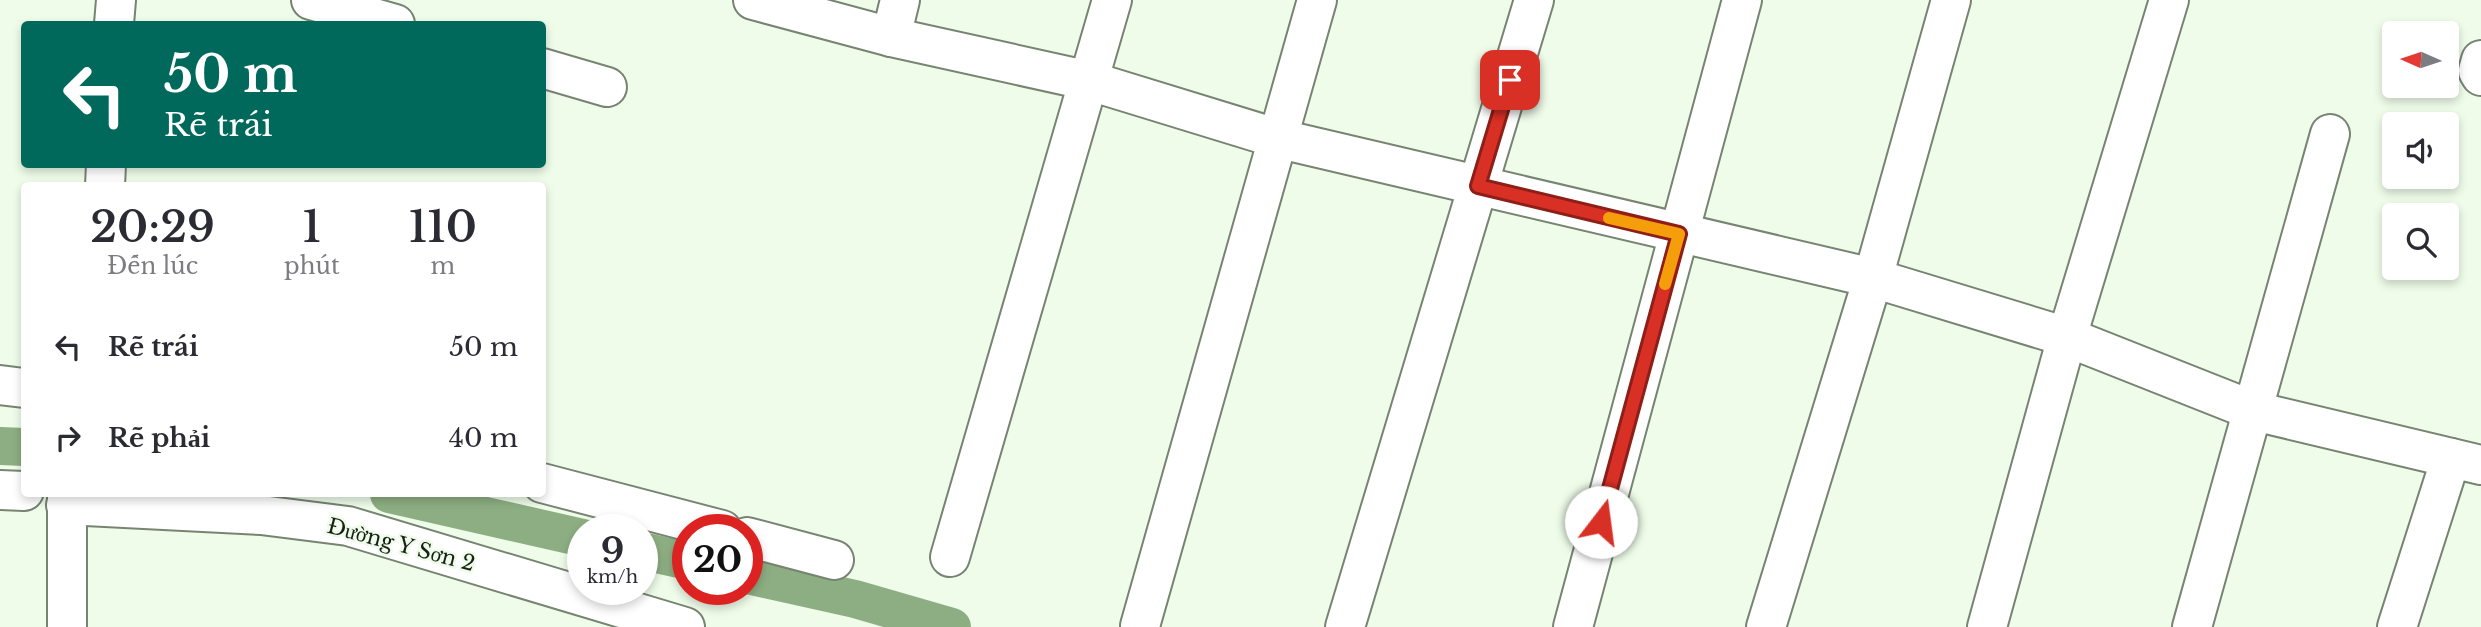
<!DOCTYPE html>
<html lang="vi">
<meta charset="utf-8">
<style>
:root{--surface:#fff;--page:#f7f7f7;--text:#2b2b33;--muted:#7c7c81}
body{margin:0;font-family:"Libre Baskerville",serif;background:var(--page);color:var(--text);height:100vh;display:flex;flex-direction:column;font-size:26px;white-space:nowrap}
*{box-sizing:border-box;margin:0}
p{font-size:23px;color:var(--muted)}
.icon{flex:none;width:38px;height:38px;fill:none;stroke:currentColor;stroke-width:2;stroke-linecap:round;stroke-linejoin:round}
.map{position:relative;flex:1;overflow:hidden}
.drawer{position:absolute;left:21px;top:182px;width:525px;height:315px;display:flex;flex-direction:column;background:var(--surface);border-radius:7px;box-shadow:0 4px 10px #0003}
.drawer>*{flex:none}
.guide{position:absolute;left:21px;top:21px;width:525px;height:147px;border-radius:7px;box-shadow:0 4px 10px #0003;background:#00695c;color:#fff;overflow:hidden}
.needle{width:46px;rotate:273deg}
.fabs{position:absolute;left:2382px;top:21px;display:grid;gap:14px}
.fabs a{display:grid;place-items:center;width:77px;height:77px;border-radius:7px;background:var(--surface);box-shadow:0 4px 10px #0003;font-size:35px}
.speed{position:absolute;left:567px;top:514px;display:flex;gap:14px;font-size:35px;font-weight:700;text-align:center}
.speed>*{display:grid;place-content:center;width:91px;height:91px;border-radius:50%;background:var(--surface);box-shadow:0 4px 10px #0003;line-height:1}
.speed small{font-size:18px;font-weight:400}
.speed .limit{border:10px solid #d22;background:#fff;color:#111}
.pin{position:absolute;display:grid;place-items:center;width:60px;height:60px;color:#fff;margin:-30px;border-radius:14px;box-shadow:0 4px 10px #0006}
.me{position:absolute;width:77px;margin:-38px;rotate:15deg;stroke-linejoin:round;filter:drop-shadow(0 0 5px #0008)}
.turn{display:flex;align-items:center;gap:24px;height:147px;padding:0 28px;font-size:32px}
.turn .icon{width:91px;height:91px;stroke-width:2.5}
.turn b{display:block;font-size:49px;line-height:60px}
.eta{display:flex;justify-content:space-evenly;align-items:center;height:119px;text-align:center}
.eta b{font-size:42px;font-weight:600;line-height:49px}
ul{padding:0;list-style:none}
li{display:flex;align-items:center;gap:21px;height:91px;padding:0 28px}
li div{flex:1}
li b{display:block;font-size:26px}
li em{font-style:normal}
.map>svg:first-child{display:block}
</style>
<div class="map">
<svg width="2481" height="627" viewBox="0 0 2481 627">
<rect width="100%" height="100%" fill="#eefce9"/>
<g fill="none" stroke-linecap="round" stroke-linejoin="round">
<g stroke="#8dae82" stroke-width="38">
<polyline points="0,446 24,447"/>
<polyline points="389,494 583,538"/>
<polyline points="642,551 688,561"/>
<polyline points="747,575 855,599 952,627"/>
</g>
<defs>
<g id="minor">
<polyline points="311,0 395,24"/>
<polyline points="753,0 891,37 1090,81 1276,138 1873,278 2067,337 2254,411 2481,465"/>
<polyline points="114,24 116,0"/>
<polyline points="891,37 900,0"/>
<polyline points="2481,60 2478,71 2481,76"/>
<polyline points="542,68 607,87"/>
<polyline points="105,186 106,164"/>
<polyline points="0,385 24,388"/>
<polyline points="542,483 722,530"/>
<polyline points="0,490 24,491"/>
<polyline points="66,505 261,515 348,526 685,627"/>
<polyline points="747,537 834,560"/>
<polyline points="950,557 1112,0"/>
<polyline points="1140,626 1317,0"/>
<polyline points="67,627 67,494"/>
<polyline points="1345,627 1534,0"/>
<polyline points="1573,627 1742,0"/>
<polyline points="1766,627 1873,278 1951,0"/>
<polyline points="1987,627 2067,337 2169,0"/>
<polyline points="2192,627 2330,134"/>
<polyline points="2397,627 2451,458"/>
</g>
</defs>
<use href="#minor" stroke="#778472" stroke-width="42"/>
<use href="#minor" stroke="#fff" stroke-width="38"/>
</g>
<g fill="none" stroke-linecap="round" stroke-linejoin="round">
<defs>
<polyline id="route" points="1510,80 1478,186 1679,234 1601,522"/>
</defs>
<use href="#route" stroke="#8d1f18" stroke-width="18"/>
<use href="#route" stroke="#d93025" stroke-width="12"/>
<polyline stroke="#f59e0b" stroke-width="12" points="1609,218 1679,234 1665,284"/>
</g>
<g text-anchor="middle" stroke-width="5" stroke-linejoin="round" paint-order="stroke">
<g font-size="21" fill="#1a1f18" stroke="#eefce9">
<text transform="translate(401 545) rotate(15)" y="7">Đường Y Sơn 2</text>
</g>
</g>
</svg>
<div class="fabs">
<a><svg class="needle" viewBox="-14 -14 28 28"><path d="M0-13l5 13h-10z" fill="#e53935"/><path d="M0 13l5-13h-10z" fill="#7c7c81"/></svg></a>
<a><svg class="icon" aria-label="sound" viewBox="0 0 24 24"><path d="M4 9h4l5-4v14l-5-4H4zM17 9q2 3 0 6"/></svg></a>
<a><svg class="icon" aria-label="search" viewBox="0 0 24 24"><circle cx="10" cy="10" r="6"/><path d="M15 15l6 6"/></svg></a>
</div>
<div class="speed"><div>9<small>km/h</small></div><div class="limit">20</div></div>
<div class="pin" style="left:1510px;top:80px;background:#d93025"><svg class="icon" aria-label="arrive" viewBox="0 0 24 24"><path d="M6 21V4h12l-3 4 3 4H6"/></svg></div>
<svg class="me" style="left:1601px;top:522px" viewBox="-20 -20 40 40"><circle r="19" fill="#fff"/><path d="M0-13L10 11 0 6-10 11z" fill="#d93025"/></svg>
<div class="guide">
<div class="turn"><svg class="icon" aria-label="left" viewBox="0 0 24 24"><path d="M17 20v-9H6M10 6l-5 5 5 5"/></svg><div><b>50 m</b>Rẽ trái</div></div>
</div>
<section class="drawer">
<div class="eta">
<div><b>20:29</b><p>Đến lúc</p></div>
<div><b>1</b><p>phút</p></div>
<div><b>110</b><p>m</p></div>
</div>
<ul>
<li><svg class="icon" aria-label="left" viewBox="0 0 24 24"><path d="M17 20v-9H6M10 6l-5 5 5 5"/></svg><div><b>Rẽ trái</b></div><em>50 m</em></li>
<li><svg class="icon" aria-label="right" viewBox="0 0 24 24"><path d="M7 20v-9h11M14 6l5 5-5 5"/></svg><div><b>Rẽ phải</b></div><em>40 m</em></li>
</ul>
</section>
</div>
